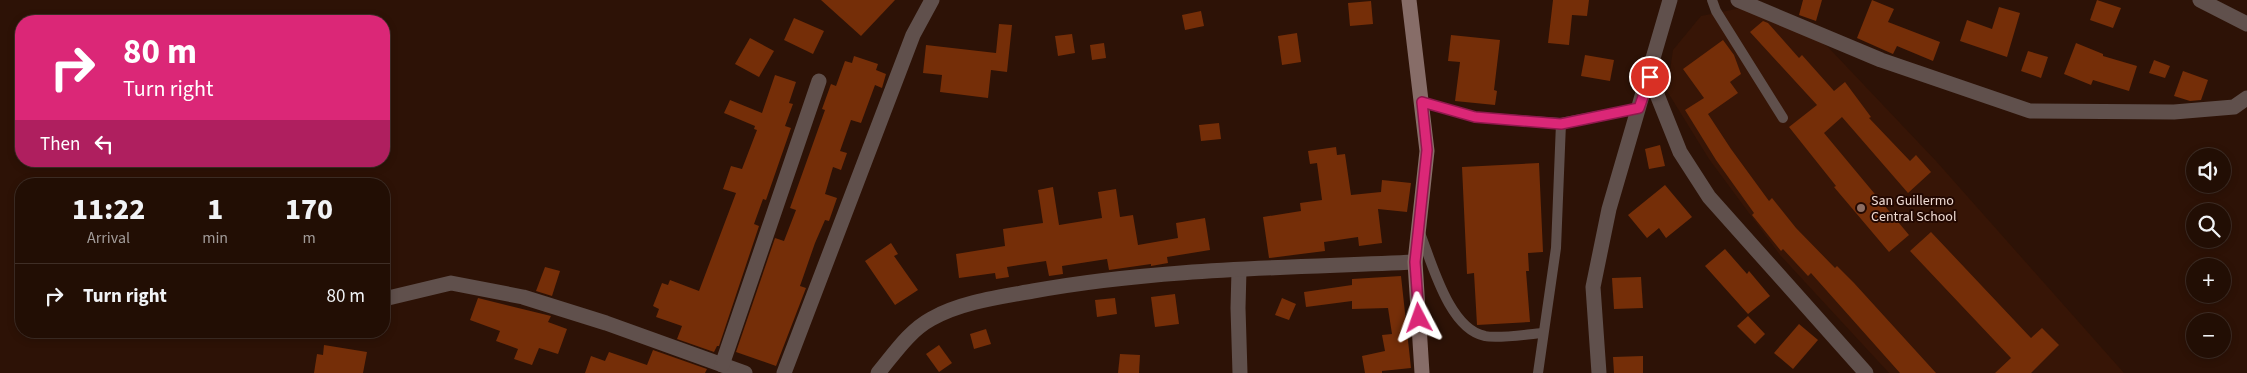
<!DOCTYPE html>
<meta charset="utf-8">
<style>
:root{--surface:#220e04;--page:#2e1c13;--text:#f1f3f6;--muted:#a29c9a;--line:#3f2e26}
body{margin:0;font-family:"Source Sans 3",sans-serif;background:var(--page);color:var(--text);height:100vh;display:flex;flex-direction:column;font-size:19px;white-space:nowrap}
*{box-sizing:border-box;margin:0}
p{font-size:16px;color:var(--muted)}
.icon{flex:none;width:28px;height:28px;fill:none;stroke:currentColor;stroke-width:2;stroke-linecap:round;stroke-linejoin:round}
.map{position:relative;flex:1;overflow:hidden}
.drawer{position:absolute;left:15px;top:178px;width:375px;height:160px;display:flex;flex-direction:column;background:var(--surface);border-radius:20px;box-shadow:0 2px 8px #0003,0 0 0 1px var(--line)}
.drawer>*{flex:none}
.guide{position:absolute;left:15px;top:15px;width:375px;height:152px;border-radius:20px;box-shadow:0 2px 8px #0003,0 0 0 1px var(--line);background:#db2777;color:#fff;overflow:hidden}
.fabs{position:absolute;left:2186px;top:148px;display:grid;gap:10px}
.fabs a{display:grid;place-items:center;width:45px;height:45px;border-radius:50%;background:var(--surface);box-shadow:0 2px 8px #0003,0 0 0 1px var(--line);font-size:25px}
.pin{position:absolute;display:grid;place-items:center;width:42px;height:42px;color:#fff;margin:-21px;border:2px solid #fff;border-radius:50%;box-shadow:0 1px 5px #0007}
.me{position:absolute;width:55px;margin:-28px;rotate:356deg;stroke-linejoin:round;filter:drop-shadow(0 0 4px #0008)}
.turn{display:flex;align-items:center;gap:18px;height:105px;padding:0 25px;font-size:22px}
.turn .icon{width:65px;height:65px;stroke-width:2.5}
.turn b{display:block;font-size:35px;line-height:42px}
.then{display:flex;align-items:center;height:48px;padding:0 25px;background:#0003;gap:10px;font-size:19px}
.eta{display:flex;justify-content:space-evenly;align-items:center;height:85px;text-align:center}
.eta b{font-size:30px;font-weight:800;line-height:35px}
ul{padding:0;list-style:none}
li{display:flex;align-items:center;gap:15px;height:65px;padding:0 25px;border-top:1px solid var(--line)}
li div{flex:1}
li b{display:block;font-size:19px}
li em{font-style:normal}
.map>svg:first-child{display:block}
</style>
<div class="map">
<svg width="2247" height="373" viewBox="0 0 2247 373">
<rect width="100%" height="100%" fill="#2d1206"/>
<polygon fill="#371506" points="1746,7 1794,24 1828,47 1936,161 2124,373 1889,373 1780,255 1709,159 1667,91 1673,50 1701,16"/>
<g fill="#752e08">
<polygon points="821,0 895,0 861,36"/>
<polygon points="1553,0 1589,0 1587,16 1572,15 1569,45 1548,43"/>
<polygon points="1803,0 1822,0 1816,21 1799,15"/>
<polygon points="1872,0 1894,9 1888,22 1940,42 1933,61 1897,46 1893,54 1857,38"/>
<polygon points="2097,0 2121,8 2113,28 2090,20"/>
<polygon points="1371,1 1373,24 1350,26 1348,3"/>
<polygon points="1999,7 2020,13 2007,57 1960,41 1967,20 1992,29"/>
<polygon points="1201,11 1204,26 1185,30 1182,15"/>
<polygon points="794,18 824,31 813,54 784,40"/>
<polygon points="1763,21 1768,23 1799,58 1802,55 1834,91 1845,82 1871,117 1869,118 1910,161 1916,155 1931,172 1908,193 1842,117 1824,133 1909,235 1889,252 1834,187 1836,186 1789,127 1817,105 1750,32"/>
<polygon points="999,24 1012,25 1007,72 991,70 988,98 940,92 942,75 923,73 926,45 996,53"/>
<polygon points="1297,33 1301,62 1282,65 1278,36"/>
<polygon points="1072,34 1075,53 1058,56 1055,36"/>
<polygon points="1451,35 1500,40 1494,90 1497,91 1495,105 1455,101 1460,62 1448,61"/>
<polygon points="750,38 774,51 759,77 735,64"/>
<polygon points="1723,40 1734,55 1741,74 1730,82 1738,93 1708,114 1731,149 1769,201 1772,198 1796,228 1835,268 1837,266 1854,283 1936,373 1900,373 1811,273 1808,276 1783,249 1781,251 1752,215 1754,213 1716,160 1685,110 1704,98 1683,69"/>
<polygon points="1104,43 1106,58 1092,60 1090,45"/>
<polygon points="2076,43 2103,54 2103,56 2137,66 2129,91 2093,80 2091,85 2064,74"/>
<polygon points="2028,51 2048,57 2041,78 2021,71"/>
<polygon points="1585,55 1614,60 1610,81 1581,76"/>
<polygon points="854,56 878,64 876,70 886,74 882,88 875,85 861,123 851,120 840,151 847,153 841,170 833,167 825,194 837,198 829,221 825,220 815,243 800,286 806,288 776,366 736,352 775,238 784,241 796,210 790,208 825,110 822,109 831,84 836,86 845,61 852,63"/>
<polygon points="2154,60 2170,66 2165,78 2149,73"/>
<polygon points="2183,71 2208,80 2201,100 2190,101 2174,96"/>
<polygon points="775,75 796,82 789,103 793,104 785,126 791,128 766,200 763,199 754,224 759,226 719,346 717,346 714,352 677,339 682,326 656,317 659,309 653,306 662,283 668,285 670,280 699,291 736,193 723,189 731,166 742,169 757,130 754,129 755,126 724,113 730,100 762,113"/>
<polygon points="1219,123 1221,139 1201,141 1199,125"/>
<polygon points="1660,145 1665,166 1649,169 1645,149"/>
<polygon points="1336,147 1337,155 1345,154 1351,195 1381,192 1382,180 1411,183 1407,212 1378,209 1382,243 1359,246 1358,237 1324,242 1325,251 1269,258 1263,217 1301,211 1300,203 1322,200 1317,163 1310,164 1308,151"/>
<polygon points="1539,163 1543,252 1528,253 1529,271 1526,271 1530,322 1477,325 1474,273 1467,274 1462,167"/>
<polygon points="1665,185 1692,217 1666,238 1659,228 1647,238 1628,215"/>
<polygon points="1053,187 1059,225 1102,218 1098,192 1116,189 1120,217 1133,215 1138,245 1178,238 1176,223 1205,218 1210,250 1167,257 1168,263 1151,266 1151,264 1109,270 1107,259 1062,266 1063,274 1049,276 1046,261 1007,267 1009,277 996,279 995,273 959,278 956,254 1005,246 1003,229 1043,223 1038,190"/>
<polygon points="1931,232 2031,338 2042,328 2059,345 2031,373 1995,373 2011,358 1910,251"/>
<polygon points="891,243 898,254 894,256 918,290 895,305 865,261"/>
<polygon points="1725,249 1747,274 1749,271 1770,296 1748,314 1705,266"/>
<polygon points="545,267 560,271 552,296 536,291"/>
<polygon points="1401,276 1411,368 1382,371 1382,373 1365,373 1362,356 1385,351 1382,335 1392,334 1388,308 1352,309 1352,301 1306,307 1304,292 1352,285 1352,279"/>
<polygon points="1641,277 1643,308 1614,309 1612,278"/>
<polygon points="1175,294 1179,324 1155,327 1151,297"/>
<polygon points="478,298 551,316 548,322 567,329 558,354 539,348 532,365 514,359 518,349 496,341 500,331 470,320"/>
<polygon points="1115,298 1117,314 1097,317 1095,300"/>
<polygon points="1282,298 1296,304 1289,320 1275,315"/>
<polygon points="1748,316 1765,334 1755,344 1737,326"/>
<polygon points="1799,324 1818,340 1793,369 1774,353"/>
<polygon points="986,329 991,344 974,349 970,334"/>
<polygon points="324,345 367,352 363,373 314,373 317,354 323,355"/>
<polygon points="939,345 952,363 939,372 926,354"/>
<polygon points="653,350 707,369 705,373 585,373 591,356 605,361 609,352 647,365"/>
<polygon points="1120,354 1140,355 1139,373 1118,373"/>
<polygon points="1643,356 1643,373 1614,373 1613,357"/>
</g>
<g fill="none" stroke-linecap="round" stroke-linejoin="round">
<g stroke="#60504c" stroke-width="10">
<polyline points="1712,0 1716,11 1783,118"/>
<polyline points="1422,102 1475,117 1561,123 1639,108"/>
<path d="M1420,233c12,30 29,96 65,103 13,3 43,-2 58,-3"/>
<polyline points="1538,373 1556,248 1561,123"/>
</g>
<g stroke="#60504c" stroke-width="15">
<polyline points="1738,0 1881,60 2030,111 2174,112 2234,107 2247,98"/>
<polyline points="2200,0 2247,24"/>
<polyline points="1650,77 1680,152 1709,197 1866,373"/>
<polyline points="1239,270 1238,308 1240,373"/>
<polyline points="384,299 451,283 523,297 606,323 745,373"/>
<polyline points="722,365 819,81"/>
<polyline points="784,373 913,35 932,0"/>
<path d="M878,373c16,-19 31,-42 53,-54 30,-17 69,-22 102,-28 126,-23 254,-23 382,-29"/>
<polyline points="1599,373 1593,287 1609,209 1670,0"/>
</g>
<polyline stroke="#876d68" stroke-width="15" points="1409,0 1427,151 1415,262 1422,373"/>
</g>
<g fill="none" stroke-linecap="round" stroke-linejoin="round">
<defs>
<polyline id="route" points="1419,318 1415,262 1427,150 1422,102 1475,117 1561,124 1639,108 1650,77"/>
</defs>
<use href="#route" stroke="#8e194d" stroke-width="12"/>
<use href="#route" stroke="#db2777" stroke-width="9"/>
</g>
<circle fill="#8d6e63" stroke="#230801" stroke-width="2" cx="1861" cy="208" r="5"/>
<g text-anchor="middle" stroke-width="4" stroke-linejoin="round" paint-order="stroke">
<g font-size="14" fill="#eedad2" stroke="#230801" text-anchor="start">
<text x="1871" y="205">San Guillermo<tspan x="1871" dy="16">Central School</tspan></text>
</g>
</g>
</svg>
<div class="fabs">
<a><svg class="icon" aria-label="sound" viewBox="0 0 24 24"><path d="M4 9h4l5-4v14l-5-4H4zM17 9q2 3 0 6"/></svg></a>
<a><svg class="icon" aria-label="search" viewBox="0 0 24 24"><circle cx="10" cy="10" r="6"/><path d="M15 15l6 6"/></svg></a>
<a>+</a>
<a>−</a>
</div>
<div class="pin" style="left:1650px;top:77px;background:#d93025"><svg class="icon" aria-label="arrive" viewBox="0 0 24 24"><path d="M6 21V4h12l-3 4 3 4H6"/></svg></div>
<svg class="me" style="left:1419px;top:318px" viewBox="-20 -20 40 40"><path d="M0-17L14 15 0 8-14 15z" fill="#db2777" stroke="#fff" stroke-width="4"/></svg>
<div class="guide">
<div class="turn"><svg class="icon" aria-label="right" viewBox="0 0 24 24"><path d="M7 20v-9h11M14 6l5 5-5 5"/></svg><div><b>80 m</b>Turn right</div></div>
<div class="then">Then<svg class="icon" aria-label="left" viewBox="0 0 24 24"><path d="M17 20v-9H6M10 6l-5 5 5 5"/></svg></div>
</div>
<section class="drawer">
<div class="eta">
<div><b>11:22</b><p>Arrival</p></div>
<div><b>1</b><p>min</p></div>
<div><b>170</b><p>m</p></div>
</div>
<ul>
<li><svg class="icon" aria-label="right" viewBox="0 0 24 24"><path d="M7 20v-9h11M14 6l5 5-5 5"/></svg><div><b>Turn right</b></div><em>80 m</em></li>
</ul>
</section>
</div>
